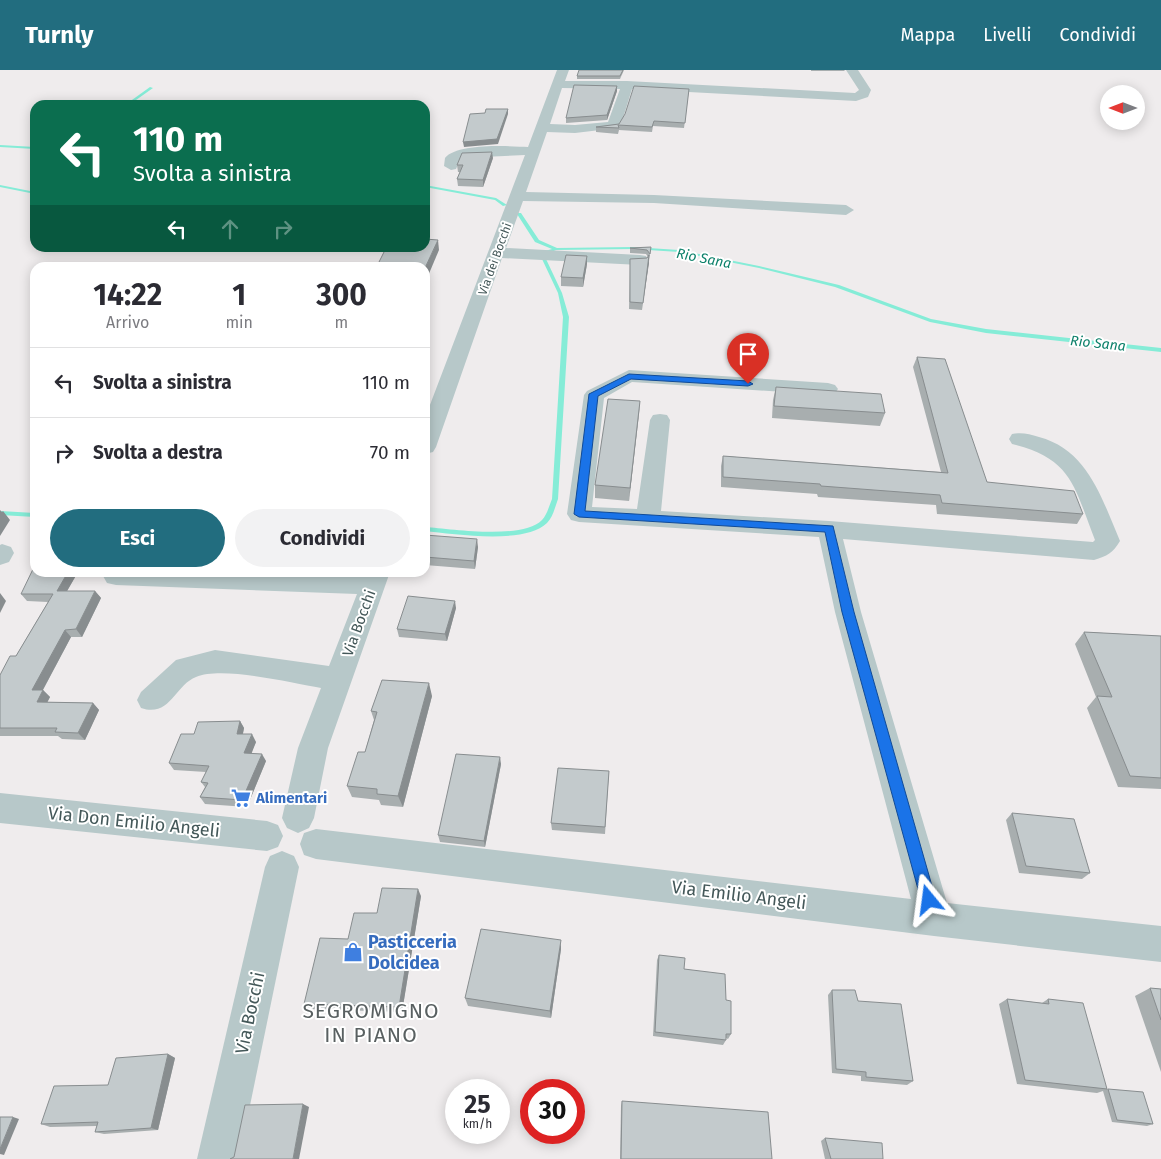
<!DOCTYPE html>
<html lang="it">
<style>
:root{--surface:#fff;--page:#f2f2f3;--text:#2b2b33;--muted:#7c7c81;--line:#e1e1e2;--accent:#226d7f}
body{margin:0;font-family:"Fira Sans",sans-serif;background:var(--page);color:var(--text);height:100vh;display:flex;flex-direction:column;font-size:19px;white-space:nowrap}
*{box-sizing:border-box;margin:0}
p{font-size:16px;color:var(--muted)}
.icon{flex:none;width:28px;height:28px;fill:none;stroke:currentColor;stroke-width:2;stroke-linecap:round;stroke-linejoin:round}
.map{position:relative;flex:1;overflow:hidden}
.sheet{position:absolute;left:30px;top:192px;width:400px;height:315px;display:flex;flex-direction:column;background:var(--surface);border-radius:15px;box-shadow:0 2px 12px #0003}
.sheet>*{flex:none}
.top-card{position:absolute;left:30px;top:30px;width:400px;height:152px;border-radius:15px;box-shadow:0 2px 12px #0003;background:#0b6e4f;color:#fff;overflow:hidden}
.needle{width:32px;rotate:270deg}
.tools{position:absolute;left:1100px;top:15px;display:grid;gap:10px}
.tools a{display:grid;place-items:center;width:45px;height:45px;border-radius:50%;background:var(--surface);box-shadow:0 2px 12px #0003;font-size:25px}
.speed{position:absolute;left:445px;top:1009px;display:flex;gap:10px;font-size:25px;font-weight:700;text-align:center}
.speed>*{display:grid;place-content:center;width:65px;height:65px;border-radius:50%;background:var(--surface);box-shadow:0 2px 12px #0003;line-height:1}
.speed small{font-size:12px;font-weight:400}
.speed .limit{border:8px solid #d22;background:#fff;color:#111}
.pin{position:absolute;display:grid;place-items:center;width:42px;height:42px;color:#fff;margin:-51px -21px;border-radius:50% 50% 50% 0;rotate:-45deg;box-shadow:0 0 5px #0007}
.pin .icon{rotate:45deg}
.me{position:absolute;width:55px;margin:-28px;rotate:344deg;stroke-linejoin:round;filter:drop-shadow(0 0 4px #0008)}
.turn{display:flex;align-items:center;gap:18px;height:105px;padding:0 20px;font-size:22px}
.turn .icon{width:65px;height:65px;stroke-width:2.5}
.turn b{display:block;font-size:35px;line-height:42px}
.lanes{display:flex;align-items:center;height:48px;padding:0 20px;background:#0003;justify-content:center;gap:25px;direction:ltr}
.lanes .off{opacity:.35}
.eta{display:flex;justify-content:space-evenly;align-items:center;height:85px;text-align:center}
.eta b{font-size:30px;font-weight:700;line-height:35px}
.action{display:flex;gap:10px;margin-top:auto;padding:10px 20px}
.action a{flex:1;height:58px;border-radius:30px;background:var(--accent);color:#fff;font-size:20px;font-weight:700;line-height:58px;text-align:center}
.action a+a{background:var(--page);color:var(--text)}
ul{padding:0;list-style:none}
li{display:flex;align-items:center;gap:15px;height:70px;padding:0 20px;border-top:1px solid var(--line)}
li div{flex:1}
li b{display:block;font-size:19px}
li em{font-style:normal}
header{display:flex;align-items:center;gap:30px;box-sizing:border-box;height:70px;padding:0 25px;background:var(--accent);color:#fff}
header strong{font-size:24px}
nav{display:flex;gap:28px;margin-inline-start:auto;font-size:18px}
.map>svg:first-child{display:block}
</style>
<header>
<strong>Turnly</strong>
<nav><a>Mappa</a><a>Livelli</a><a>Condividi</a></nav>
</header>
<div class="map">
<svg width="1161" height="1089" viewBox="0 0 1161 1089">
<rect width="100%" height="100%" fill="#efeced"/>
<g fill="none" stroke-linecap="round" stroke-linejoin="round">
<g fill="#85ecd7" fill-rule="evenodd">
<polygon points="150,17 153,18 129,35 125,35"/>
<polygon points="0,75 35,77 35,79 0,77"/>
<polygon points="0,115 35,122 35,124 0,117"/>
<polygon points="425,115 496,128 507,135 503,136 495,130 425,117"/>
<path d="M517,143h4l18,27 18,8 76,-1 46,3 80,16 80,19 92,34 55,10 175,19v4l-175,-19 -56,-11 -95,-35 -76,-19 -80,-16 -46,-3 -77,1 -7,3 -3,6 16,34 7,24 -11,182c-3,8 -5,18 -11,24 -23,22 -93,11 -122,8v-4c27,2 97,13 117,-7 5,-5 7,-14 10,-21l11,-182 -5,-24 -16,-34 3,-8 7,-2 -17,-7 -18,-28z"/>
<polygon points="0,441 35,443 35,447 0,445"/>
</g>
<g fill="#b7c8c9" fill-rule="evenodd">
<path d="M557,0h12l-4,11h62l228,12 4,-3 -13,-20h12l13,20 -3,7 -12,4 -224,-12 -9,29 -6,10 -42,5 -28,-1 -21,60 128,3 192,10 8,5 -8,5 -192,-12 -131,-2 -17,47 134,7 6,1 2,4 -2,4 -6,1 -138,-7 -66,189 -3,5 -8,2v-36l100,-263 -64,3 -5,11 -5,1 -7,-4 1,-8c12,-15 65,-12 83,-11zM562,18l58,1 -12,33 -33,3 -25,-1z"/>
<path d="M629,300l199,13 7,2 3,4 -3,4 -7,2 -196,-13 -28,16 -12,109 45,2 13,-89 3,-5 7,-1 7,1 3,5 -9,91 168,10 264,21 2,-2c-21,-53 -22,-81 -83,-96l-3,-5 3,-5c10,-2 17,0 27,3 49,13 63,62 81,104 -7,12 -13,15 -26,19l-251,-21 18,73 86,291 214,23v36l-227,-26 -618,-77 -12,-4 -4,-11 4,-11 12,-4 595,70 -76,-287 -16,-75 -240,-15 -8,-2 -4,-6 17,-119 3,-4z"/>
<polygon points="2,474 11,477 14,483 9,492 0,495 0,475"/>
<path d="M105,502h179l80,3 1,-3h25l-62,176 -14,70 -5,10 -11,5 -11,-5 -5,-10 16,-70 23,-60c-30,-5 -98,-22 -125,-11 -21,8 -26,41 -55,31l-4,-8 4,-8 35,-32 39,-10 114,16 28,-72 -241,-9 -9,-2 -4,-7z"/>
<polygon points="0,723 267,751 278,755 283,766 278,777 267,781 0,753"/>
<polygon points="282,781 294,786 299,797 239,1089 197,1089 265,797 270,786"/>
</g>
</g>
<g fill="#a8aeaf">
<polygon points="624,0 620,9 577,9 577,6"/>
<polygon points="811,0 845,0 844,1 811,1"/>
<polygon points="617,16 617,21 607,50 566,53 566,48"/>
<polygon points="689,19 684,58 653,56 652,62 619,60 618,64 596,62 596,57 619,54"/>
<polygon points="493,88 483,117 458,116 457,109 460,102 458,102 457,95"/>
<polygon points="651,177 642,240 629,239 630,189 647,188 648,187 646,184 630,183 630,178"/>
<polygon points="587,194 583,217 561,216 561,207"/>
<polygon points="917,287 987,412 1083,444 1077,454 937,444 936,435 818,427 817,424 721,417 721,396 723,386 941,402 913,297"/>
<polygon points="776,317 885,343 880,356 772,348 773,330"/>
<polygon points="640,331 629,431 595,428 595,415"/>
<polygon points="425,465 478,477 475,499 425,495"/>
<polygon points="78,502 67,521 95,521 101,528 82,567 71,567 43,620 50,627 47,632 93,633 99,640 85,670 62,669 58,666 0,666 0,605 16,586 48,532 27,531 21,524"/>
<polygon points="456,538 447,571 399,567 397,559"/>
<polygon points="1084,562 1161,566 1161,719 1118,717 1087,638 1096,627 1075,574"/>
<polygon points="432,626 403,737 381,735 379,730 352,727 347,716 365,682 374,650 371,641"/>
<polygon points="240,651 244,658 243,664 256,672 251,683 266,691 247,737 205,734 200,727 205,717 201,712 206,702 174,700 169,693 194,664"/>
<polygon points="501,694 485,777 440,772 438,765"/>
<polygon points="609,701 605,764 552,760 551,753"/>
<polygon points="1012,743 1090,803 1082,809 1019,803 1006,750"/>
<polygon points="421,826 402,942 309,939 304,934 348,869 377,843"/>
<polygon points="561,879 551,948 468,936 465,928"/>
<polygon points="659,885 684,899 726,930 731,964 728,969 726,968 726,970 723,975 653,966 657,890"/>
<polygon points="1150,918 1161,919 1161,1002 1135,926"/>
<polygon points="832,920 858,931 913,1011 907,1015 861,1011 861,1006 832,1003 828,925"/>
<polygon points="1007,929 1042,933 1048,929 1107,1019 1108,1019 1153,1054 1147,1056 1112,1052 1103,1021 1097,1023 1017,1014 999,934"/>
<polygon points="168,984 175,988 158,1060 104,1064 95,1062 97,1056 50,1057 41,1054 108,1015"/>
<polygon points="622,1031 772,1089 620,1089 621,1036"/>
<polygon points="825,1068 883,1089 825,1089 821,1071"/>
</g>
<g fill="#888d8f">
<polygon points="617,16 617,21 607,50 607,45"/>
<polygon points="508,39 508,44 498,74 464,77 463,72"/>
<polygon points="492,82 493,88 483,117 483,110"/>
<polygon points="438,170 439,180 425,213 425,198"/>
<polygon points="649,185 649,193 642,240 643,233"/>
<polygon points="587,186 587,194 583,217 583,208"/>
<polygon points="640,331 639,344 629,431 630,418"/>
<polygon points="0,440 2,442 3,441 10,450 0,466"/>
<polygon points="477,469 478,477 475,499 474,491"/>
<polygon points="68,502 78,502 63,528 57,521"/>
<polygon points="95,521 101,528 82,567 76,559"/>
<polygon points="0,523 6,531 0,543"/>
<polygon points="455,531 456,538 447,571 445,564"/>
<polygon points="65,560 71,567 39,627 32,620"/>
<polygon points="429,613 432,626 403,737 398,726"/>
<polygon points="43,620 50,627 44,639 37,632"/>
<polygon points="93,633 99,640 85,670 78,663"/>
<polygon points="240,651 244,658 241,672 237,664"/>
<polygon points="252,664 256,672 249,690 244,683"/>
<polygon points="262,684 266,691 247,737 242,730"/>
<polygon points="500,687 501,694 485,777 484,771"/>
<polygon points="418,819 421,826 402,942 399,937"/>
<polygon points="561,870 561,879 551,948 550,941"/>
<polygon points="168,984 175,988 158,1060 151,1058"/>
<polygon points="303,1034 309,1037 299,1089 293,1089"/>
<polygon points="13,1047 19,1049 4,1085 0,1084 0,1079"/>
</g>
<g fill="#c3cacc" stroke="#888d8f">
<polygon points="579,0 623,0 620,6 577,6"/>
<polygon points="574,15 617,16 607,45 566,48"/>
<polygon points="634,16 689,19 685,53 654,51 652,57 618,55 619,58 596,57 619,54 625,44"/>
<polygon points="486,39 508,39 497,69 463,72 470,44 485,43"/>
<polygon points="492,82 483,110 457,109 463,95 457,95 462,83"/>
<polygon points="425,169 438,170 425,198 376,198 386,178 425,178"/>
<polygon points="651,177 650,184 647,180 630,178"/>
<polygon points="566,185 587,186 583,208 561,207"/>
<polygon points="649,185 643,233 630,232 630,189 647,188"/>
<polygon points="917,287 945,289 987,412 1074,421 1083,444 942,433 940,425 821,416 820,414 723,407 723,386 948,403"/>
<polygon points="776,317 881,324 885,343 774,336"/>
<polygon points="608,329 640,331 630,418 595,415"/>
<polygon points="425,465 477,469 474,491 425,487"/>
<polygon points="35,495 35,502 68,502 57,521 95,521 76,559 65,560 32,620 43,620 37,632 93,633 78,663 55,662 57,658 0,658 0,605 10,586 16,586 53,524 21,524"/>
<polygon points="408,526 455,531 445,564 397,559"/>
<polygon points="1084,562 1161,566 1161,708 1130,706 1097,626 1112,627"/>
<polygon points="382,610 429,613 398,726 377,724 377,719 347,716 358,682 365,682 377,642 371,641"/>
<polygon points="240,651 237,664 252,664 244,683 262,684 242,730 200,727 208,713 201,712 209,696 169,693 181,664 194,664 198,652"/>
<polygon points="456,684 500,687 484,771 438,765"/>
<polygon points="558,698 609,701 605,757 551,753"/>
<polygon points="1012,743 1074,749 1090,803 1026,796"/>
<polygon points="382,818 418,819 399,937 304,934 320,868 348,869 354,843 377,843"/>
<polygon points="481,859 561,870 550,941 465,928"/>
<polygon points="659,885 685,888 684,899 725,904 726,930 731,931 731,964 726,964 726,970 655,962"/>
<polygon points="1150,918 1161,919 1161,950"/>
<polygon points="832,920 855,920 858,931 901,934 913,1011 866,1007 866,1002 836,999"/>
<polygon points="1007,929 1049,934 1048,929 1083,933 1107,1019 1025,1010"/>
<polygon points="168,984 151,1058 95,1062 98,1052 41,1054 54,1016 108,1015 116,988"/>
<polygon points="1108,1019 1143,1022 1153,1054 1117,1050"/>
<polygon points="622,1031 768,1042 772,1089 621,1089"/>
<polygon points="303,1034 293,1089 230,1089 234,1087 245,1035"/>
<polygon points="0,1047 13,1047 0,1079"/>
<polygon points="825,1068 882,1073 883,1089 831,1089"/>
</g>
<polygon fill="#1a73e8" stroke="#114b97" points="629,304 748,311 753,314 748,316 631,309 598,326 585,441 833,456 854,542 936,830 934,835 929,837 924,835 921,830 842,542 825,462 579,447 574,444 589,324"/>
<defs>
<symbol id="supermarket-bare" viewBox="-9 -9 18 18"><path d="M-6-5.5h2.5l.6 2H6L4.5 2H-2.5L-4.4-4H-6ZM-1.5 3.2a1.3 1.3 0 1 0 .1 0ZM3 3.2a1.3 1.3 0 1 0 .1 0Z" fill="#3f7fe0" stroke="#fff" stroke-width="2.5" paint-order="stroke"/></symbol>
<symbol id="shop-bare" viewBox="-9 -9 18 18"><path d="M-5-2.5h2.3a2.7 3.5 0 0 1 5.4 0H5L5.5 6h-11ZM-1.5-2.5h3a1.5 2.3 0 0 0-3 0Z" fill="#3f7fe0" stroke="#fff" stroke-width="2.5" paint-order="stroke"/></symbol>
</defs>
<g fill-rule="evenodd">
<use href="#supermarket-bare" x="227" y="714" width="28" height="28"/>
<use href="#shop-bare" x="339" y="868" width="28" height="28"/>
</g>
<g text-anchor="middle" stroke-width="4" stroke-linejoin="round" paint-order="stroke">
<g font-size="12" fill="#445859" stroke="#fff">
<text transform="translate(495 189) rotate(-70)" y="4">Via dei Bocchi</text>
</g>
<g font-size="14" font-style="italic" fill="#0c806a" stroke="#fff">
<text transform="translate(704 188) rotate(11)" y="5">Rio Sana</text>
<text transform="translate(1098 273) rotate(6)" y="5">Rio Sana</text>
</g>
<g font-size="15" fill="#445859" stroke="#fff">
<text transform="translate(359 553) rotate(-70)" y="5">Via Bocchi</text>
</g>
<g font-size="15" font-weight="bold" fill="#366cbe" stroke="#fff" text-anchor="start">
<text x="256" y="733">Alimentari</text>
</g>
<g font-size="18" fill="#445859" stroke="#fff">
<text transform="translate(134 752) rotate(6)" y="6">Via Don Emilio Angeli</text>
<text transform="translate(739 825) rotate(7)" y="6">Via Emilio Angeli</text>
<text transform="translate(250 943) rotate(-78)" y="6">Via Bocchi</text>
</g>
<g font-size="18" font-weight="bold" fill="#366cbe" stroke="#fff" text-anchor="start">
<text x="368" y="878">Pasticceria<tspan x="368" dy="21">Dolcidea</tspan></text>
</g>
<g font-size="21" letter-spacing="1" fill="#596061" stroke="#fff">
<text x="371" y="948">SEGROMIGNO<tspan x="371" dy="24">IN PIANO</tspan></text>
</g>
</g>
</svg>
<div class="tools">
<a><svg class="needle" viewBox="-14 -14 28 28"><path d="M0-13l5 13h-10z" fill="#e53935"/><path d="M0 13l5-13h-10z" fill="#7c7c81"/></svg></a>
</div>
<div class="speed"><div>25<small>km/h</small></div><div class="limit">30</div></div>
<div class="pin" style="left:748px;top:314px;background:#d93025"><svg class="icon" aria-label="arrive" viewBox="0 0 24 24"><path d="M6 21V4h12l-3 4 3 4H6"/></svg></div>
<svg class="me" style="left:929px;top:830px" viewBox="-20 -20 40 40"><path d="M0-17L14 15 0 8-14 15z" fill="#1a73e8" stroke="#fff" stroke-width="4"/></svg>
<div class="top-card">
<div class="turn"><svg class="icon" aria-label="left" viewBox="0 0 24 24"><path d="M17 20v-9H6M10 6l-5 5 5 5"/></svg><div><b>110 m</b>Svolta a sinistra</div></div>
<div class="lanes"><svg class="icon" aria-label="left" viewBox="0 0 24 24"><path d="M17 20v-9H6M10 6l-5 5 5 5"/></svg><svg class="icon off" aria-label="ahead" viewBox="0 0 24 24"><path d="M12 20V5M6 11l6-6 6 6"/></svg><svg class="icon off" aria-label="right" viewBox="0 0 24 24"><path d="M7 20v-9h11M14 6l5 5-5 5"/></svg></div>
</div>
<section class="sheet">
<div class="eta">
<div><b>14:22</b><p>Arrivo</p></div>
<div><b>1</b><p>min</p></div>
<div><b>300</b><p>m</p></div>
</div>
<ul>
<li><svg class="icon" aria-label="left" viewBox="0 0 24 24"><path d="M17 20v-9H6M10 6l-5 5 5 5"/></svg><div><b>Svolta a sinistra</b></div><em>110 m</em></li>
<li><svg class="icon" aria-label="right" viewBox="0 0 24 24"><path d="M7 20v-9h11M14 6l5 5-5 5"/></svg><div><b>Svolta a destra</b></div><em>70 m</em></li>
</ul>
<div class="action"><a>Esci</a><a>Condividi</a></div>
</section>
</div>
